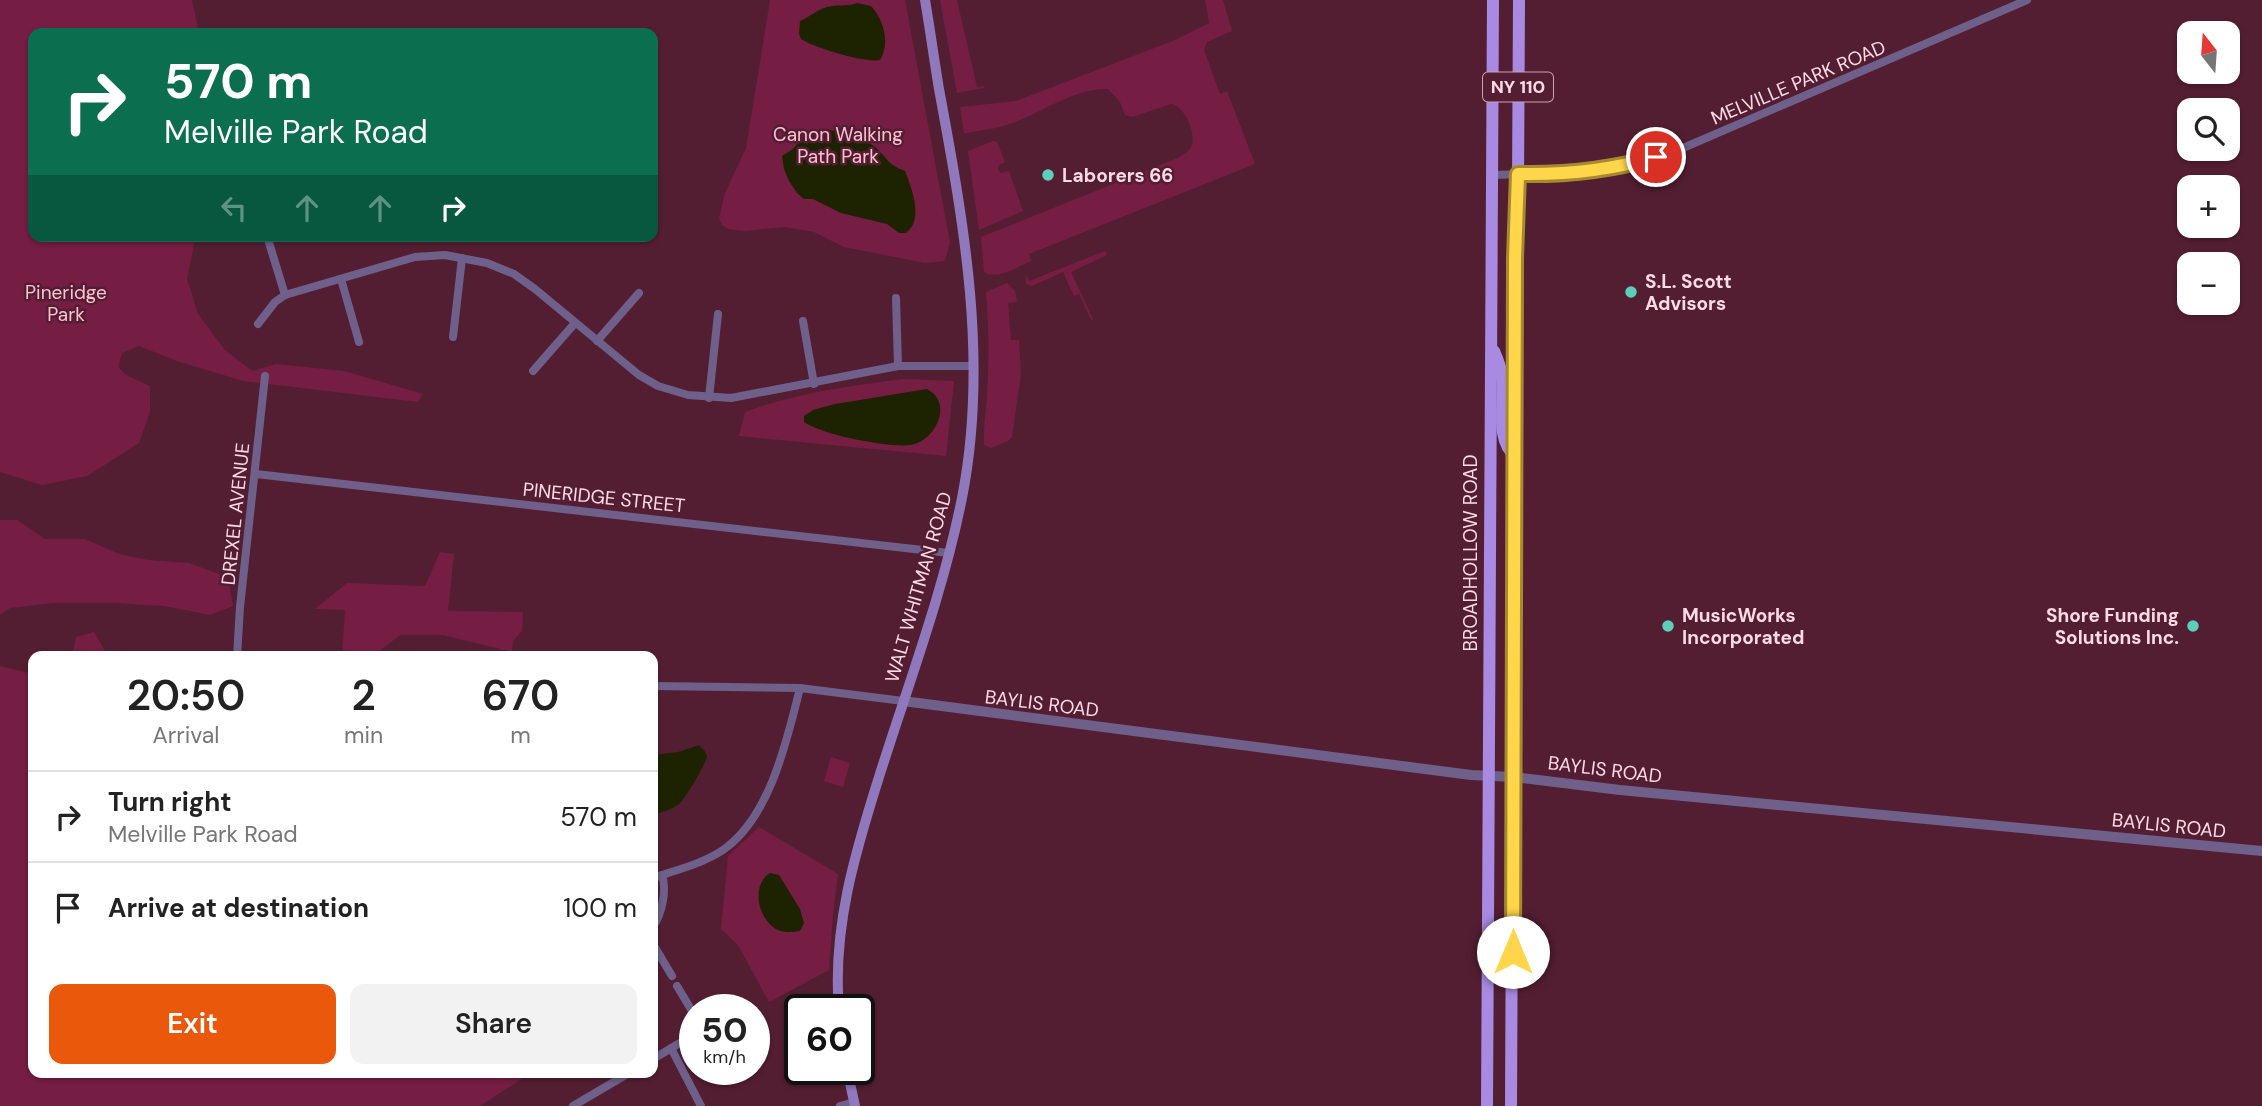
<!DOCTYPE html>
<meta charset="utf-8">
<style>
:root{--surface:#fff;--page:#f2f2f2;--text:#222;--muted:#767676;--line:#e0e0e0;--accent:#ea580c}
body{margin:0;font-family:"DM Sans",sans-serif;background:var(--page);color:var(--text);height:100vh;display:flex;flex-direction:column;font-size:26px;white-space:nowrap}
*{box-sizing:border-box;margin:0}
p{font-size:23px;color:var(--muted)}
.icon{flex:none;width:38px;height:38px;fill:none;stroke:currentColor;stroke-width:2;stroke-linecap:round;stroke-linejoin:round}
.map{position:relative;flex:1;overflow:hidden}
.drawer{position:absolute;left:28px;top:651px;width:630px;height:427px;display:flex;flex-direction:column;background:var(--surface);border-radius:14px;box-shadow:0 2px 5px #0004}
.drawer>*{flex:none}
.hud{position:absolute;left:28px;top:28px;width:630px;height:214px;border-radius:14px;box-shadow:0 2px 5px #0004;background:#0b6e4f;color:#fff;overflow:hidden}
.needle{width:46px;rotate:343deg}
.buttons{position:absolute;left:2177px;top:21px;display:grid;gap:14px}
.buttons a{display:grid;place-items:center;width:63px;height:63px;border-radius:14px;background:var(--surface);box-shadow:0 2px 5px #0004;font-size:35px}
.speed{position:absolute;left:679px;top:994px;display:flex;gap:14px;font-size:35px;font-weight:700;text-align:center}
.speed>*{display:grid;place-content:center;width:91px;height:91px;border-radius:50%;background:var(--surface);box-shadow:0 2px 5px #0004;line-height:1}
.speed small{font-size:18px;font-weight:400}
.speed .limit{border:4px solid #111;border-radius:10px;background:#fff;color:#111}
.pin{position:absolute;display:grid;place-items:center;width:60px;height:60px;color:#fff;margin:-30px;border:4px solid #fff;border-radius:50%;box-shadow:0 2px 7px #0007}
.me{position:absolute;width:77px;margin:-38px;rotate:0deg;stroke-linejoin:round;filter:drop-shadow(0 0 5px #0008)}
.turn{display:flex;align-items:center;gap:24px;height:147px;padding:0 21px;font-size:32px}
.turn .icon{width:91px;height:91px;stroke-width:2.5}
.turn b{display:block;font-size:49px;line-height:60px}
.lanes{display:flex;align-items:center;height:66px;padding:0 21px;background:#0003;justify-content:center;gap:35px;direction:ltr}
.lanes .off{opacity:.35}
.eta{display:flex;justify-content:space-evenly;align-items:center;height:119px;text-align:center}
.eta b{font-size:42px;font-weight:600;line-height:49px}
.action{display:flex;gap:14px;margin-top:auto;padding:14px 21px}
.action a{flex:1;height:80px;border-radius:14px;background:var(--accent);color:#fff;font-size:28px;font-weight:600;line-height:80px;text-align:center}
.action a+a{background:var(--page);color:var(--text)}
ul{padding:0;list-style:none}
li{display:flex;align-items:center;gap:21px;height:91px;padding:0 21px;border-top:2px solid var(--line)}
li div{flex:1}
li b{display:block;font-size:26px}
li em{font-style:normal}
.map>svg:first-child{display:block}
</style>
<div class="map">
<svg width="2262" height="1106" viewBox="0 0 2262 1106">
<rect width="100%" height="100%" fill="#541e32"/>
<g fill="#761d43">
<polygon points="0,0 192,0 199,33 33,33 33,236 198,236 194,244 187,279 198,314 225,350 252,371 276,364 344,371 423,394 418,402 243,381 177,361 139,346 122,353 118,367 126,375 150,386 150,412 139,443 87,476 42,485 0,472"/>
<polygon points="770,0 905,0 950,243 945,261 925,263 844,247 814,232 785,227 745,231 728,229 722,225 719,218 725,193 746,148"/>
<polygon points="940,0 957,0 977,87 984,86 984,88 957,93"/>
<path d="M1205,0h18l9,31 -25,11 -3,8 16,44 7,-3 28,73 -226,90 2,7c-14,6 -33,19 -47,11l-3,-35 197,-79c4,-3 11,-6 13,-11 6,-13 -6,-41 -20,-43l-39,13 -7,-2 -5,-13 -12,-13c-37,-1 -71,28 -105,37 -13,4 -26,4 -39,8l-4,-27 56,-6 159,-61 34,-17z"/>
<polygon points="993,141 997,142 1005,162 999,165 998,170 1001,173 1009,171 1023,211 979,230 968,151"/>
<polygon points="1105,251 1107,255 1071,272 1093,319 1091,320 1079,294 1074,296 1063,272 1032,286 1026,284 1026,274 1029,281"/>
<path d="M1007,283l8,8 2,11 -9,1 3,37h8l2,34 -9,63 -4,4 -17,7 -7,-3c-1,-17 2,-33 3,-49 2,-34 2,-70 -1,-104z"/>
<path d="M904,379l50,2 -8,75 -207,-20 6,-24c50,-19 105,-26 159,-33z"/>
<polygon points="0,520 17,520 45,539 85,539 119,554 148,560 189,563 222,575 229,584 233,606 210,615 164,606 114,603 52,603 10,608 0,615"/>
<polygon points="440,552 454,554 448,611 523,612 522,631 513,641 512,652 443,635 400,635 373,656 342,656 345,610 315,609 347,583 425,586"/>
<polygon points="94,632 108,656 72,656 76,637"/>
<polygon points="0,666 33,674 33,1073 531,1073 480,1106 0,1106"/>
<polygon points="831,757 850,763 843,787 824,781"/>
<polygon points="759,827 838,874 833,914 829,970 769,1002 738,945 721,929 728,856"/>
</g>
<g fill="#1d2300">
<path d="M857,3l14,3c12,13 20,37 9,54 -16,3 -65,-12 -79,-21l-2,-5 1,-13c10,-4 16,-11 27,-14 10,-3 19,0 30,-4z"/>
<path d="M822,129c18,2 38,6 53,18 14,12 10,16 30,24 7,18 19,49 1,62h-7l-12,-9 -46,-11 -28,-14h-9l-7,-6 -8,-12 -5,-12 -2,-13 11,-7 10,-12z"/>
<path d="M927,389c27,14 8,52 -16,56 -22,3 -89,-10 -107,-23v-6l9,-6 22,-6z"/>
<path d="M699,745c1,2 7,6 8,11 1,4 -23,45 -28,48 -7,6 -17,8 -26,11v-60l25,-3z"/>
<path d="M770,873l9,2 21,34 4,14 -4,8c-7,1 -15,2 -22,-1 -20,-10 -28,-44 -8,-57z"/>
</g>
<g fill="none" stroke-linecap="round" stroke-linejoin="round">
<g stroke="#6e608b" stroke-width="8">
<polyline points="1491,175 1588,172 1637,163 1676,151 2027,0"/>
<polyline points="267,236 285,295"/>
<polyline points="341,279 359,342"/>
<polyline points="896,298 898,366"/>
<polyline points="803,321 814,384"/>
<polyline points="258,324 275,302 285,295 415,257 445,255 487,263 514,274 535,289 639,375 658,386 688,395 731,398 898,366 974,366"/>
<polyline points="453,337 462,258"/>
<polyline points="597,341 639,293"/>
<polyline points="533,371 575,323"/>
<polyline points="709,398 718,314"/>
<polyline points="256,474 949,553"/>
<polyline points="237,656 240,607 265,376"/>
<polyline points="653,686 800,688 903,701"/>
<path d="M653,878c23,-8 49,-14 70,-28 47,-32 64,-110 77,-162"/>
<path d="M653,927c9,-14 14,-36 9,-52"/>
<polyline points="653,944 672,976"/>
<polyline points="677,986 695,1016"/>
<polyline points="671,1048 701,1106"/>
<polyline points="653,1059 695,1034"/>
<polyline points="573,1106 629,1073"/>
<polyline points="840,1106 854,1102"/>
</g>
<polyline stroke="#6e608b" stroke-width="10" points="903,701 1471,775 1514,777 1620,790 2262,851"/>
<g stroke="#8f78bc" stroke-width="10">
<path d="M839,1010c-7,-81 16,-157 40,-233 29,-92 64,-184 83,-279 27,-137 2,-274 -23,-409 -5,-30 -9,-60 -14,-89"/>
<polyline points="847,1069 855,1106"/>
</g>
<g stroke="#a88ae2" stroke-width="12">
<path d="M1494,351c5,11 8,20 9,32 1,24 -8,57 13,74"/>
<polyline points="1487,1106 1493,0"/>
<polyline points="1511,1106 1515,258 1518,186 1519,0"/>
</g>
</g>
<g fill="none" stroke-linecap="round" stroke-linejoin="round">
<defs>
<path id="route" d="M1513,952l2,-694 3,-84c47,1 93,-4 138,-17"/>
</defs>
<use href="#route" stroke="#a68a30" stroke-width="18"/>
<use href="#route" stroke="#ffd54a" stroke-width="12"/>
</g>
<g fill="#5dceb8" stroke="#541e32" stroke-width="2.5">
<circle cx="1048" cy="175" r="7"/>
<circle cx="1631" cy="292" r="7"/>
<circle cx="1668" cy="626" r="7"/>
<circle cx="2193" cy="626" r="7"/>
</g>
<g text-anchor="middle" stroke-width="5" stroke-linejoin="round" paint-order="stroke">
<rect fill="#541e32" stroke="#cba2af" stroke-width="2" x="1483" y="72.5" width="70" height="29" rx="5"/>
<g font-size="18" font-weight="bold" fill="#fedae5">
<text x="1518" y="93">NY 110</text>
</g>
<g font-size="19" fill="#fedae5" stroke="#541e32">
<text transform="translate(1798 82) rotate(-23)" y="7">MELVILLE PARK ROAD</text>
<text transform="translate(604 497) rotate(6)" y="7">PINERIDGE STREET</text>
<text transform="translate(235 514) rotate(-84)" y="7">DREXEL AVENUE</text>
<text transform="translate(1470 553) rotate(-90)" y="7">BROADHOLLOW ROAD</text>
<text transform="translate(918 587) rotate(-74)" y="7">WALT WHITMAN ROAD</text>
<text transform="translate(1042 703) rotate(7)" y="7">BAYLIS ROAD</text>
<text transform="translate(1605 769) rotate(7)" y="7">BAYLIS ROAD</text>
<text transform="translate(2169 825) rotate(6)" y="7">BAYLIS ROAD</text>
</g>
<g font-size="19" fill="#fdc1d3" stroke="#541e32">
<text x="838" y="141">Canon Walking<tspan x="838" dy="22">Path Park</tspan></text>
<text x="66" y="299">Pineridge<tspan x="66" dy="22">Park</tspan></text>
</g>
<g font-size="19" font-weight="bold" fill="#fedae5" stroke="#541e32" text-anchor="start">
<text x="1062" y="182">Laborers 66</text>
<text x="1645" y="288">S.L. Scott<tspan x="1645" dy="22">Advisors</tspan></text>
<text x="1682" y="622">MusicWorks<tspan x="1682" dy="22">Incorporated</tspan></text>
<text x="2179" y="622" text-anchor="end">Shore Funding<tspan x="2179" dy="22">Solutions Inc.</tspan></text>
</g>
</g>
</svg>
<div class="buttons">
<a><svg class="needle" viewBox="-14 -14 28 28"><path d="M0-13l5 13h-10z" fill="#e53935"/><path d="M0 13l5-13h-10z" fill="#767676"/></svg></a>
<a><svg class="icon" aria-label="search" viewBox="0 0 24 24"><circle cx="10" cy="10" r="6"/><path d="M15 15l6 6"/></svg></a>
<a>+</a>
<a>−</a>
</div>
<div class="speed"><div>50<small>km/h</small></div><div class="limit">60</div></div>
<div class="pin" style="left:1656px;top:157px;background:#d93025"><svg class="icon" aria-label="arrive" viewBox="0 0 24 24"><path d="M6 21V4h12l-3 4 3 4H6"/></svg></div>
<svg class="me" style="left:1513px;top:952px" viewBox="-20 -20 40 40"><circle r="19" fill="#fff"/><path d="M0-13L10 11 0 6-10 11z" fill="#ffd54a"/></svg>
<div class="hud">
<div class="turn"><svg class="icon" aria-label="right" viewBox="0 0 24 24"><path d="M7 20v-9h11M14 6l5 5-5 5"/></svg><div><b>570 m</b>Melville Park Road</div></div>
<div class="lanes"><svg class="icon off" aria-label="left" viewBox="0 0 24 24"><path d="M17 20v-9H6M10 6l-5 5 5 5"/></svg><svg class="icon off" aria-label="ahead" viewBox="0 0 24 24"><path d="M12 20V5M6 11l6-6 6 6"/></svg><svg class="icon off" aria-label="ahead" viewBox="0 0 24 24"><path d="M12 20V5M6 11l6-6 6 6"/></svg><svg class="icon" aria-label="right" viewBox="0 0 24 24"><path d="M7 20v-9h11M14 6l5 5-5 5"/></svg></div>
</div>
<section class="drawer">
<div class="eta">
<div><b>20:50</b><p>Arrival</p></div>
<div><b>2</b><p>min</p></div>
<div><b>670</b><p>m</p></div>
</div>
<ul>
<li><svg class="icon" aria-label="right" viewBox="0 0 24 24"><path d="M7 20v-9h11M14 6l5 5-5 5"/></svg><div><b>Turn right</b><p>Melville Park Road</p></div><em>570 m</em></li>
<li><svg class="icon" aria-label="arrive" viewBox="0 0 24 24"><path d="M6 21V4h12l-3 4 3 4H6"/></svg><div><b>Arrive at destination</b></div><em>100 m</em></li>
</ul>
<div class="action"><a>Exit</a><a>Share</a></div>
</section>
</div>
